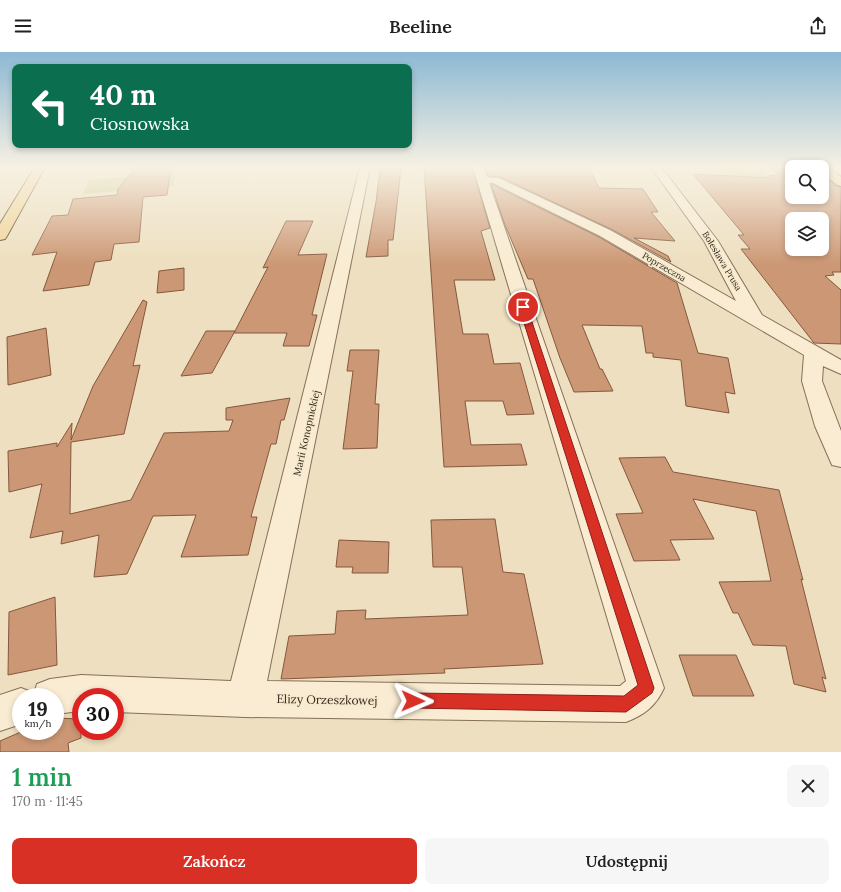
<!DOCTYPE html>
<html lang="pl">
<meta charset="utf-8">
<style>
:root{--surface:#fff;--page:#f6f6f6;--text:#222;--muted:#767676;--accent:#d93025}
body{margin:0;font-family:Lora,serif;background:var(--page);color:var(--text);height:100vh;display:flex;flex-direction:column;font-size:15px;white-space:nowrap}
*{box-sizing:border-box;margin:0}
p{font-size:13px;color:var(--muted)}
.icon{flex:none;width:22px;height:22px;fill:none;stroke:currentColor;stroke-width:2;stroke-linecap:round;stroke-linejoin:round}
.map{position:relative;height:700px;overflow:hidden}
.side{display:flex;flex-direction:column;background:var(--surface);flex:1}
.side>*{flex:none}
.hud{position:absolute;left:12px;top:12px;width:400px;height:84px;border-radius:8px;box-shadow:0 2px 6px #0003;background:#0b6e4f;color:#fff;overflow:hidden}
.tools{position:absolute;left:785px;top:108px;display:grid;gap:8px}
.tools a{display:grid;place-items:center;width:44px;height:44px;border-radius:8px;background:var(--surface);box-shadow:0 2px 6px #0003;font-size:20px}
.speed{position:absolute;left:12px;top:636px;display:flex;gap:8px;font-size:20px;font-weight:700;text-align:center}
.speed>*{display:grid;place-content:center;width:52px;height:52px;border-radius:50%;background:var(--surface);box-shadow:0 2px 6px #0003;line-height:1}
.speed small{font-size:10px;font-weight:400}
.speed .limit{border:6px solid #d22;background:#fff;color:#111}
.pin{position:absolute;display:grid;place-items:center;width:34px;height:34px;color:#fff;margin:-17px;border:2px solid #fff;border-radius:50%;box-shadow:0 1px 4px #0007}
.me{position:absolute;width:44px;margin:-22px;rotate:91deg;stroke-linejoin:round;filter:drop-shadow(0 0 3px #0008)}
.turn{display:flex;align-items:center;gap:14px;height:84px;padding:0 12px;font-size:18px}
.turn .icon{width:52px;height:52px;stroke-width:2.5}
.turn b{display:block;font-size:28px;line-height:34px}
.round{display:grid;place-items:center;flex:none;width:42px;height:42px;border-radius:8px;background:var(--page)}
.head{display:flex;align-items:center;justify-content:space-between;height:68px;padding:0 12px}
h1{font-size:24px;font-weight:600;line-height:30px;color:#1e9e55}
.button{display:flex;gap:8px;margin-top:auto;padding:8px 12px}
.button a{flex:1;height:46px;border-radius:8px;background:var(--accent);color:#fff;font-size:16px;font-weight:600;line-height:46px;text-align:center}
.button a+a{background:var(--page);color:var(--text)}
header{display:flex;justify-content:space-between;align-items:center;height:52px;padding:0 12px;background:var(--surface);font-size:18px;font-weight:600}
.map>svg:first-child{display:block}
</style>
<header><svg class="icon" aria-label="menu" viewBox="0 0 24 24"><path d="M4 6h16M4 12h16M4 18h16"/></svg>Beeline<svg class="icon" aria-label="share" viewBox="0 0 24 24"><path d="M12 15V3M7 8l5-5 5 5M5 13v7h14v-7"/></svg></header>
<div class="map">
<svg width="841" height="700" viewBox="0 0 841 700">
<rect width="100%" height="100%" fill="#eddfbf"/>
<g fill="#c6cb93">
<polygon points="710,115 756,115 770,126 721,123"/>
<polygon points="175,121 174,134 83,142 89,128"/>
</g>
<g fill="#cc9774" stroke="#85583d" fill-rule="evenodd">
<polygon points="136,115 171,115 167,143 143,145 139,190 114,192 111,208 95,210 89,233 43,239 57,200 32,203 52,164 68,163 73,147 117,143 118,137"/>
<polygon points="424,115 472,115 490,176 481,179 495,228 454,228 463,282 488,282 494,312 520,311 534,362 507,363 503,349 465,349 471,393 521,392 527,413 444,415"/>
<polygon points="485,115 589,115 599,136 643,137 658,160 651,160 675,189 634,186 668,204 671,210 611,177 500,125 488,124"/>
<path d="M771,115h50h-29v30h30v-23l14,12 5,1v85h-9l2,3 -9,1 16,14v54l-27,-1 -73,-94h9l-12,-14h6l-51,-61 78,4 -2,-3 10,1zM792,167h30v30h-30z"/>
<polygon points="401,116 393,188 388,188 388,204 366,205 376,150 380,117"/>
<polygon points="491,132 599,185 677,231 698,301 728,306 735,342 725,340 729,361 686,354 681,308 653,305 653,301 646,301 642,274 582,273 600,317 602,317 613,339 574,340 560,306 533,227 528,227 505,173"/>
<polygon points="286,169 313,169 298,203 327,202 312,263 317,263 309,294 283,294 287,281 234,281 268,215 263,216"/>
<polygon points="184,216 184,238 157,241 159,219"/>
<polygon points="143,248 147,250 133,314 140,313 124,382 71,390 70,462 131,448 164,381 229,379 233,368 226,368 226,356 290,346 284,368 281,368 276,392 271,392 251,465 257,465 248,503 181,505 196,463 153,464 127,522 94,525 99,483 61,492 63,479 30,486 42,432 9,440 8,399 57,391 57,395 72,371 71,388 93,334"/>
<polygon points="46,276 51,323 8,333 7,285"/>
<polygon points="206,279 235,279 212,321 181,324"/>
<polygon points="350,298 379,298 375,352 379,352 377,396 343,397 353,319 347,319"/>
<polygon points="665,405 673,420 779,438 803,528 801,527 826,627 822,625 826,640 794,632 786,594 753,593 738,561 733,561 719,530 771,529 756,459 693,447 714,487 670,488 680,508 634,509 616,462 643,461 619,406"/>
<polygon points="495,467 503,520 524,522 543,612 444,617 445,621 281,627 289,584 335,582 337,559 366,558 365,567 468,563 462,515 433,515 431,468"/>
<polygon points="339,488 389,490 388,521 352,521 353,515 336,515"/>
<polygon points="55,545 57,613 8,623 9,560"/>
<polygon points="679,603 736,603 754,644 693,644"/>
<polygon points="55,666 81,667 81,686 68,691 69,700 0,700 0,689 23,679 55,679"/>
</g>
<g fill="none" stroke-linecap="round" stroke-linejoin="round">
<defs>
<path id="minor" d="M360,115h10l-103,514 353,5 6,-5 -153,-514h10l4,10 12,1 111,52 126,71 -32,-60 -53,-74h10l57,74 44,74 79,45v14l-18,-8 -1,15 19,50v36l-9,-2 -17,-39 -13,-45 2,-26 -204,-119 -107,-53h-4l175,505c-8,18 -20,27 -38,34l-381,-5 -130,-5v-15h-34v14l-26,3v-17h-34v27l-21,7v-36l21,-7 13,5 3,-9 13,-5 31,-4 150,6z"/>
<g id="major">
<polygon points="35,115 45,115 7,184 5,187 0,188 0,172"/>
<polygon points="818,115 829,115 841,125 841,134 837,133 822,120 822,115"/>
</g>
</defs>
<use href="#minor" stroke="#866f57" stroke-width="2"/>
<use href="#major" stroke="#533d2c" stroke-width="2"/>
<use href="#minor" fill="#f9ecd2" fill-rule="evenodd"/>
<use href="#major" fill="#f2d395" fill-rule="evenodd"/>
</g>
<linearGradient id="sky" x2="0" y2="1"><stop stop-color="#8cb8d4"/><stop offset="0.54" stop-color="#f7f1e2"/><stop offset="1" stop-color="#f7f1e2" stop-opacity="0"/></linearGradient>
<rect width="841" height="213" fill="url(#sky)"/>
<polygon fill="#d93025" stroke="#8d1f18" points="520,253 527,255 654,636 652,641 626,660 413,656 407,654 405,649 407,644 413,641 624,644 638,633 519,255"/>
<g text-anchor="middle" stroke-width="3" stroke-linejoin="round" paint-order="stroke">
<g font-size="9" fill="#35281c" stroke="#f5e9ce">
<text transform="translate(722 209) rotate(59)" y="3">Bolesława Prusa</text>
<text transform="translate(664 215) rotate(30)" y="3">Poprzeczna</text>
</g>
<g font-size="10" fill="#35281c" stroke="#f5e9ce">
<text transform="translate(306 381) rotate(-77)" y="4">Marii Konopnickiej</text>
</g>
<g font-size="12" fill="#35281c" stroke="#f5e9ce">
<text transform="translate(327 648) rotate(1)" y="4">Elizy Orzeszkowej</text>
</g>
</g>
</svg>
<div class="tools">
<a><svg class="icon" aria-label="search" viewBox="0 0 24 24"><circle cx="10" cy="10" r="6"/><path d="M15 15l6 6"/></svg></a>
<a><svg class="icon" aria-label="layers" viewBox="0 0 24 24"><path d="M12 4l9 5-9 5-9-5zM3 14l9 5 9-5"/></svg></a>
</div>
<div class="speed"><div>19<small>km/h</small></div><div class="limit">30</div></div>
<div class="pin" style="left:523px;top:255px;background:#d93025"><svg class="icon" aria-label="arrive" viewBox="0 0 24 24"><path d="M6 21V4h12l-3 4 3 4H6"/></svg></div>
<svg class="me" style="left:413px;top:649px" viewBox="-20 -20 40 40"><path d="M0-17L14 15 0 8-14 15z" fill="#d93025" stroke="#fff" stroke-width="4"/></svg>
<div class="hud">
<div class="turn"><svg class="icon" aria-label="left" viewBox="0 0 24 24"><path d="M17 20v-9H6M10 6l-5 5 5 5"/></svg><div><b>40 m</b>Ciosnowska</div></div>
</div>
</div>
<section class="side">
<div class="head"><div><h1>1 min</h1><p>170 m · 11:45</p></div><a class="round"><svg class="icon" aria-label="close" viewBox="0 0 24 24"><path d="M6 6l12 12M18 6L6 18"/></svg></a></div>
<div class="button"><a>Zakończ</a><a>Udostępnij</a></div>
</section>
